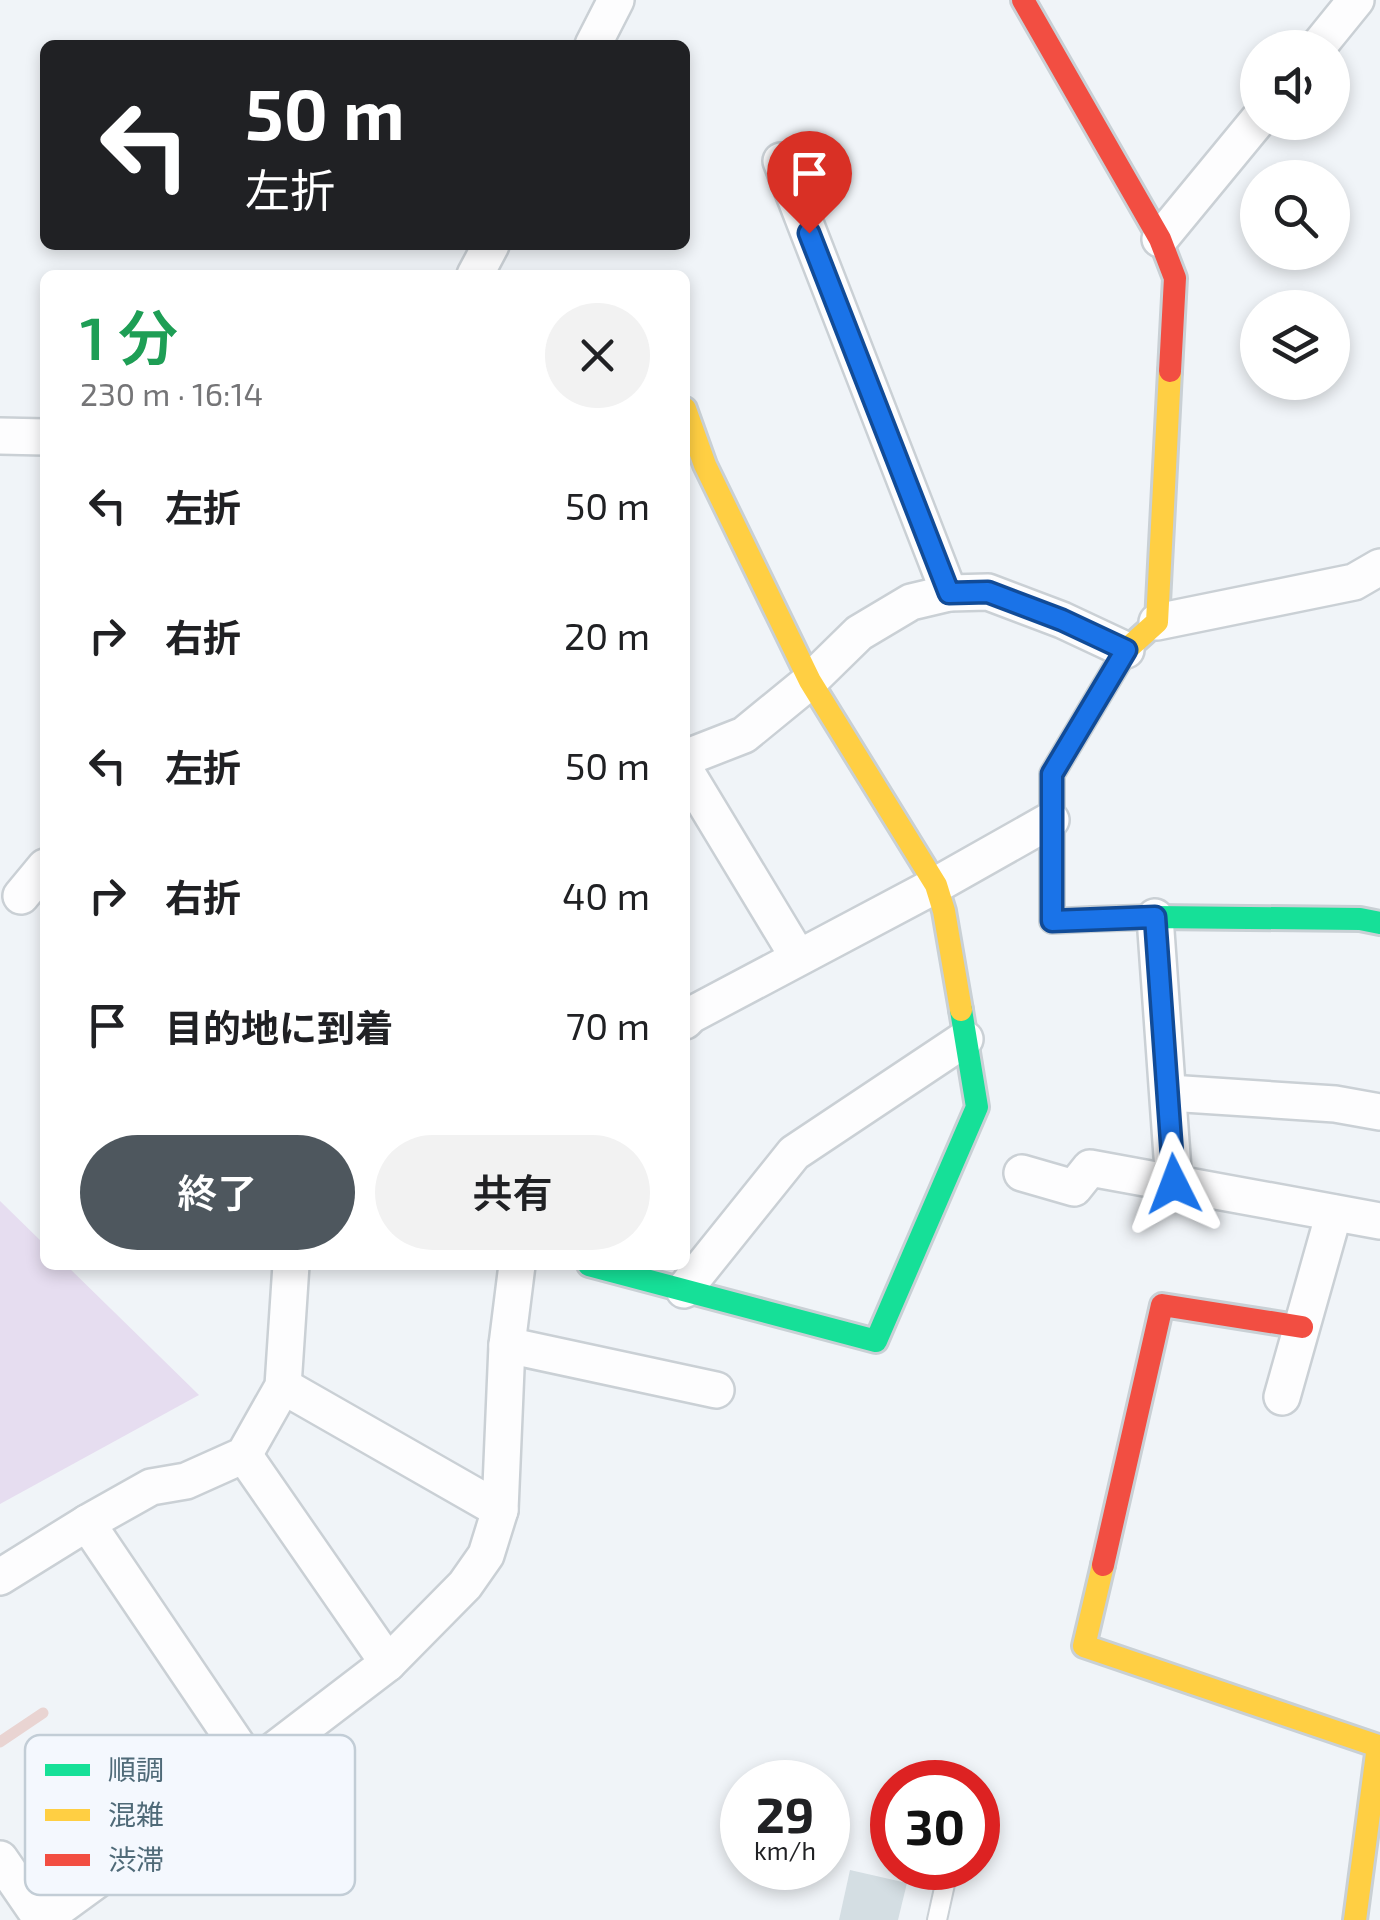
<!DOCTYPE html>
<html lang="ja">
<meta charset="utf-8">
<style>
:root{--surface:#fff;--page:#f2f2f2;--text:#202124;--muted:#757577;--accent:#4e575e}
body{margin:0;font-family:"Exo 2","Noto Sans JP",sans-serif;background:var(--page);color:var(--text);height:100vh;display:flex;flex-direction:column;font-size:38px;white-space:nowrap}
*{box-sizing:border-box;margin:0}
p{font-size:32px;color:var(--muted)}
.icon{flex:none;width:55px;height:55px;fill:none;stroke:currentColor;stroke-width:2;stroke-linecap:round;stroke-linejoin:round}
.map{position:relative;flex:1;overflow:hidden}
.sheet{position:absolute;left:40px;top:270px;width:650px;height:1000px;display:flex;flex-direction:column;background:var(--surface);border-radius:15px;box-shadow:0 5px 15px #0003}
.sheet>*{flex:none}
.guide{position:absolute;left:40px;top:40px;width:650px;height:210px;border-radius:15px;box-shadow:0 5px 15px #0003;background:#202124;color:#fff;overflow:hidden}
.controls{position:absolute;left:1240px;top:30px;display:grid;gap:20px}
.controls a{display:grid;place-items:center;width:110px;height:110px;border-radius:50%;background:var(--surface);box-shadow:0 5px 15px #0003;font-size:50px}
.speed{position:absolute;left:720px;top:1760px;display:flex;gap:20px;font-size:50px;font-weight:700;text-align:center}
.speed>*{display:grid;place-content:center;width:130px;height:130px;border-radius:50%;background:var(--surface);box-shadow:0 5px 15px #0003;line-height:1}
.speed small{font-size:25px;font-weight:400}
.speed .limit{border:15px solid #d22;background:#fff;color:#111}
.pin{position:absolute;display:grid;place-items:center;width:85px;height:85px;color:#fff;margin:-102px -42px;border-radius:50% 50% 50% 0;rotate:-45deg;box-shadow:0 0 10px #0007}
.pin .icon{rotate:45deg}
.me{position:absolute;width:110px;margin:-55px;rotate:357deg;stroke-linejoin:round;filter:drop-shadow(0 0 8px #0008)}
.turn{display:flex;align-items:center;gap:35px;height:210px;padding:0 40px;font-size:45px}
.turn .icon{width:130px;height:130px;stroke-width:2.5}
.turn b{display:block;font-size:70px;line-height:85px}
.round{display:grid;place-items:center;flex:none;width:105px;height:105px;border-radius:52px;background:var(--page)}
.summary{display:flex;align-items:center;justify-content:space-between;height:170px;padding:0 40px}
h1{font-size:60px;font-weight:600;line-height:75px;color:#1e9e55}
.button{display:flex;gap:20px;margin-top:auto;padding:20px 40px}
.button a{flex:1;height:115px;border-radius:60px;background:var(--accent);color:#fff;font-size:40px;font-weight:600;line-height:115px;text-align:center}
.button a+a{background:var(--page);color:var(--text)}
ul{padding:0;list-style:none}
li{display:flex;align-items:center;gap:30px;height:130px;padding:0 40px}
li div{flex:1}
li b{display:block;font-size:38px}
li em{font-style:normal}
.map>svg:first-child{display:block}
</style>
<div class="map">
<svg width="1380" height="1920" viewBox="0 0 1380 1920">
<rect width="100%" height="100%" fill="#f0f4f8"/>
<polygon fill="#e6ddf0" points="0,1201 45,1245 45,1265 66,1265 199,1395 0,1504"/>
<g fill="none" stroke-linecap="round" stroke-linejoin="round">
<polyline stroke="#e9d4d2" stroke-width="11" points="0,1742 43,1713"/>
</g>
<polygon fill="#d4dee3" points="850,1870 907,1883 898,1920 839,1920"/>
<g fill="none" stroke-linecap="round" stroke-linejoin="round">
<defs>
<polyline id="lane" points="937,1920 947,1875"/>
<g id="street">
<polyline points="593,45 616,0"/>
<polyline points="1317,48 1356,0"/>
<polyline points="781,161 949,593"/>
<polyline points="1160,239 1258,120"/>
<polyline points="475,275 491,245"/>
<polyline points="0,436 45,437"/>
<polyline points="1157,622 1354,582 1380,567"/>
<polyline points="685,758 744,735 810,681 859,633 911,602 949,593 988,592 1062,620 1126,650"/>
<polyline points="685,770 798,957"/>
<polyline points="21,896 45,867"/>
<polyline points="1155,917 1174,1184"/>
<polyline points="685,1021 691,1015 936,885 1051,820"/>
<polyline points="1169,1093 1335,1104 1380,1112"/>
<polyline points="1022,1173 1074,1188 1090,1168 1380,1221"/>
<polyline points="684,1290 794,1153 965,1039"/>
<polyline points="507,1345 716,1390"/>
<polyline points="283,1386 500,1510"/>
<polyline points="1282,1397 1334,1213"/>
<polyline points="244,1455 388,1663"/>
<polyline points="87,1523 252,1767"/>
<polyline points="0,1577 87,1523 151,1487 186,1481 244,1455 283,1386 291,1265"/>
<polyline points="0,1859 42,1920"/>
<polyline points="42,1920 252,1767 388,1663 465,1585 486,1555 500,1510 507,1345 517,1265"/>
</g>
<g id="fast">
<polyline points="1093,919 1155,917 1360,919 1380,923"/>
<polyline points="589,1265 876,1341 977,1107 961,1010"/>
</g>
<g id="slow">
<polyline points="685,409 705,465 810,681 936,885 944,911 961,1010"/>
<polyline points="1093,919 1052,921 1052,774 1126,650 1157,622 1170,371"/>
<polyline points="1103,1565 1084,1646 1378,1746 1355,1920"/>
</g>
<g id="jam">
<polyline points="1023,0 1160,239 1175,278 1170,371"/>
<polyline points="1103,1565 1162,1305 1302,1327"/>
</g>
</defs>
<use href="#lane" stroke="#cad0d5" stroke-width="22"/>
<use href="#street" stroke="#cad0d5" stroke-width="40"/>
<use href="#fast" stroke="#c9d0d5" stroke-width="28"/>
<use href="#slow" stroke="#c9d0d5" stroke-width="28"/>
<use href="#jam" stroke="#c9d0d5" stroke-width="28"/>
<use href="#lane" stroke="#fdfdfe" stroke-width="18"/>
<use href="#street" stroke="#fdfdfe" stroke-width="35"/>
<use href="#fast" stroke="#16e098" stroke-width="22"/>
<use href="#slow" stroke="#ffcf43" stroke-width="22"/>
<use href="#jam" stroke="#f24e42" stroke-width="22"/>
</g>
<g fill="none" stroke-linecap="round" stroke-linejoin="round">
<defs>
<polyline id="route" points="809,233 949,593 988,592 1062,620 1126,650 1052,774 1052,921 1155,917 1174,1184"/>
</defs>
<use href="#route" stroke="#114b97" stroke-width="25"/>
<use href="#route" stroke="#1a73e8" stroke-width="18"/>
</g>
<rect x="25" y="1735" width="330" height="160" rx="15" fill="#f4f8fe" stroke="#c2cdd6" stroke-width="2.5"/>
<rect x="45" y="1764" width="45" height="12" fill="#16e098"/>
<rect x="45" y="1809" width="45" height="12" fill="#ffcf43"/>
<rect x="45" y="1854" width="45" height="12" fill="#f24e42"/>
<g font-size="28" fill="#4f6a78">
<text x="108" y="1780">順調</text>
<text x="108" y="1825">混雑</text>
<text x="108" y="1870">渋滞</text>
</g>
</svg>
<div class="controls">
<a><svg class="icon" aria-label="sound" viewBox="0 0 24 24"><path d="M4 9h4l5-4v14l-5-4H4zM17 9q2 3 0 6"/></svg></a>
<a><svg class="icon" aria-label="search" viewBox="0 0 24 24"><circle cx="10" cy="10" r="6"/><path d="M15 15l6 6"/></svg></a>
<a><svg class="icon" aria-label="layers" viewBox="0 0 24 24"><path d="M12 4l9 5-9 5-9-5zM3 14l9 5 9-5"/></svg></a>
</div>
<div class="speed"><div>29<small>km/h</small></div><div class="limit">30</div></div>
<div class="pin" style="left:809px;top:233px;background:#d93025"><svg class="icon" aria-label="arrive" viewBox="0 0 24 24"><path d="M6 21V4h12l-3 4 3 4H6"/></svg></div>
<svg class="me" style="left:1174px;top:1184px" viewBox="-20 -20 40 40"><path d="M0-17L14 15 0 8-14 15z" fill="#1a73e8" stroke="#fff" stroke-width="4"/></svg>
<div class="guide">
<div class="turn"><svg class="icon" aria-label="left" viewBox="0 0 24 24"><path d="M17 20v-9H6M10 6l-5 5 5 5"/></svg><div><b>50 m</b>左折</div></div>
</div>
<section class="sheet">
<div class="summary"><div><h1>1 分</h1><p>230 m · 16:14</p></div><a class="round"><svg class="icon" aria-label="close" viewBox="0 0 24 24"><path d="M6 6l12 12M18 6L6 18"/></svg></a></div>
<ul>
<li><svg class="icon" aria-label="left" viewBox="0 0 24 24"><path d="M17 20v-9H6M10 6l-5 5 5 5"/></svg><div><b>左折</b></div><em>50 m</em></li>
<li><svg class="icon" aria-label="right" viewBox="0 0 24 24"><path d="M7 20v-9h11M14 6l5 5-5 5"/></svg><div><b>右折</b></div><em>20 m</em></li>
<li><svg class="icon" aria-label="left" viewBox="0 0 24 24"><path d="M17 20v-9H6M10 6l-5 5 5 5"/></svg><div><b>左折</b></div><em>50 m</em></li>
<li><svg class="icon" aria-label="right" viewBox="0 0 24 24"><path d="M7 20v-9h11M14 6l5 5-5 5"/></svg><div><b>右折</b></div><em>40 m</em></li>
<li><svg class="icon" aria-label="arrive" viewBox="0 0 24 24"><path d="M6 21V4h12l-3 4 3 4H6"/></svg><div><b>目的地に到着</b></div><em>70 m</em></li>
</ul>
<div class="button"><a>終了</a><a>共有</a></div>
</section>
</div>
